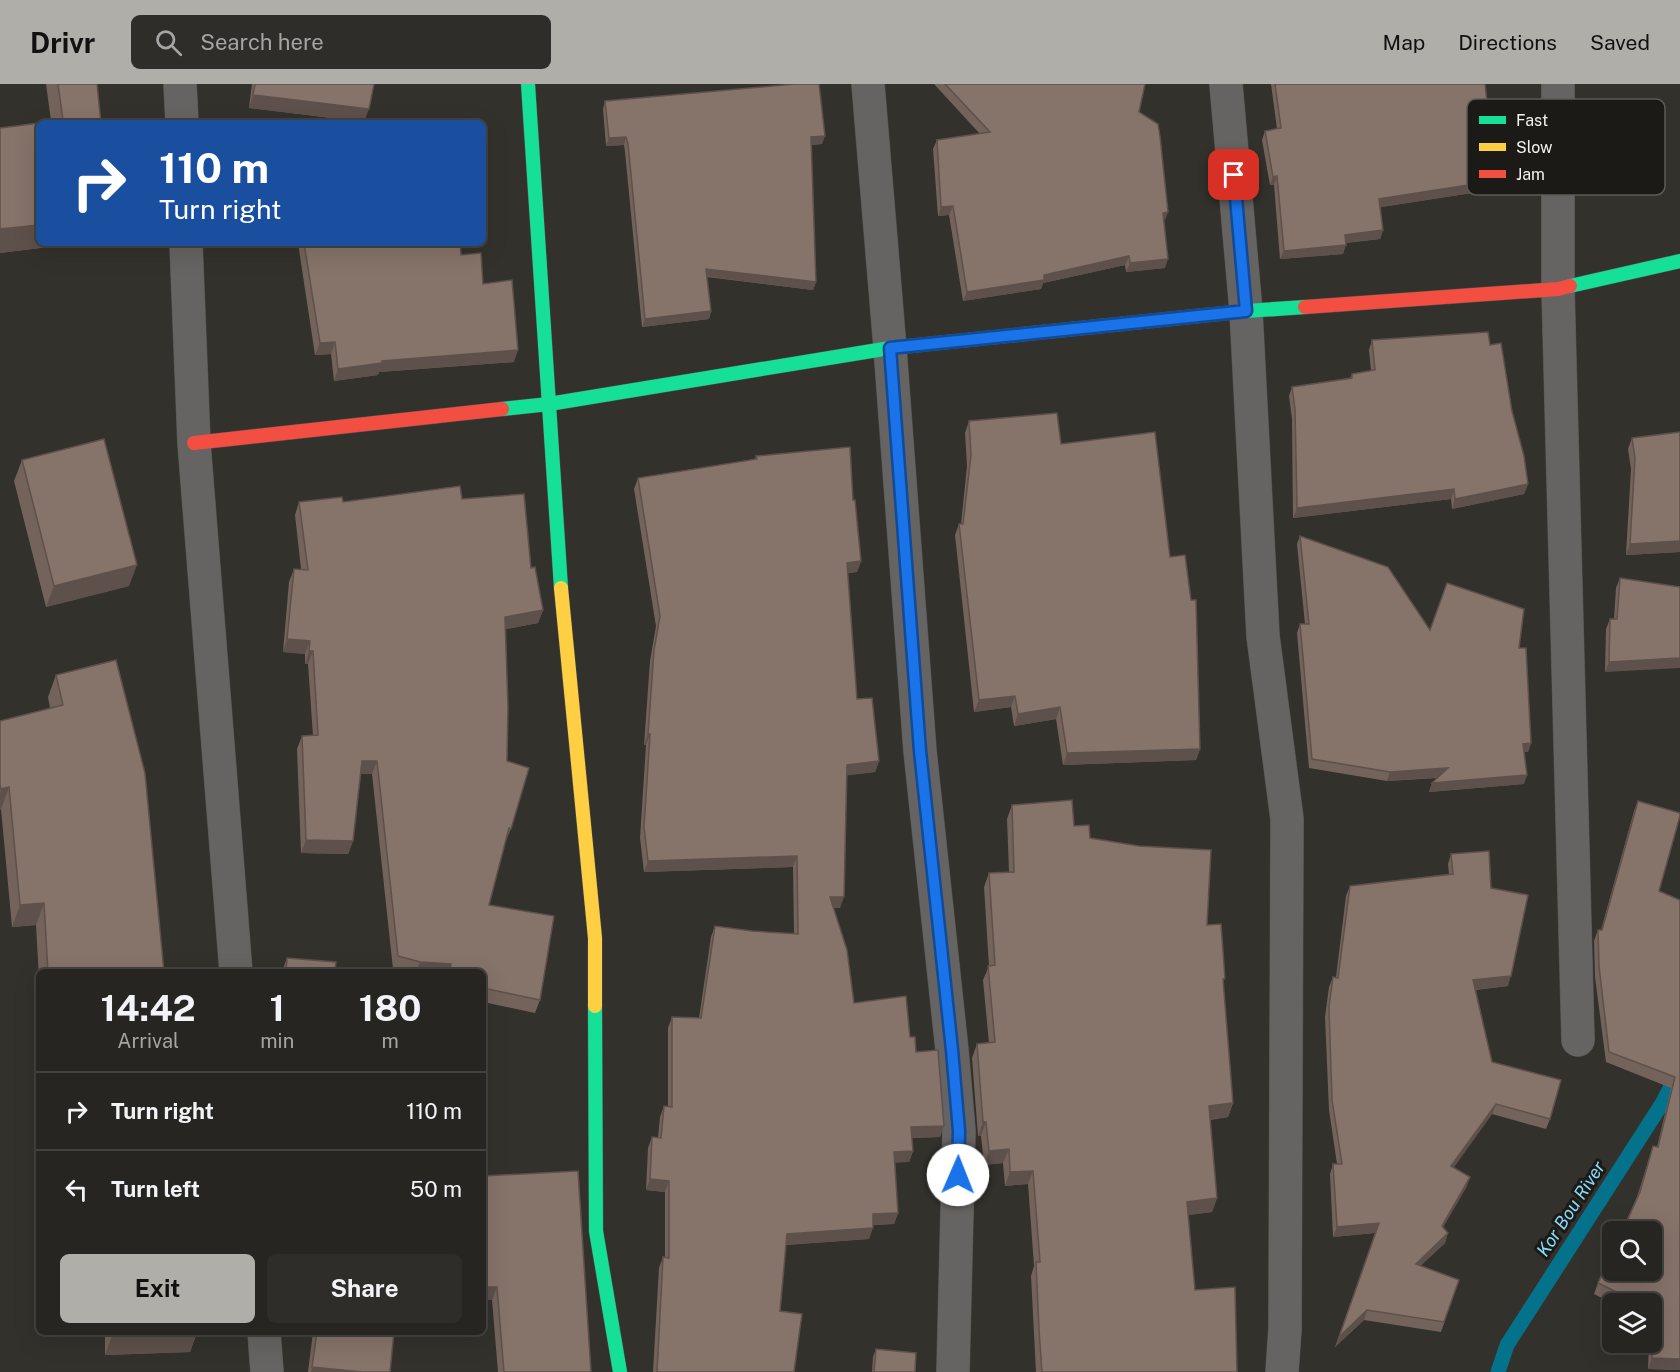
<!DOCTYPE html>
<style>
:root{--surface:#262521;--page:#2e2d2a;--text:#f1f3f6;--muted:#a4a5a5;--line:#42423f;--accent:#afaea9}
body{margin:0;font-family:"Public Sans",sans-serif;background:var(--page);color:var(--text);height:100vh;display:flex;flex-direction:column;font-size:22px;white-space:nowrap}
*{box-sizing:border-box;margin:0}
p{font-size:20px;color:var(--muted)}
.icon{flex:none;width:33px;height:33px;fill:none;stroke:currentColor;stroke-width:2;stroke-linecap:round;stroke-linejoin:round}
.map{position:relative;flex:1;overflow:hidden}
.sheet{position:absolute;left:36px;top:885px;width:450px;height:366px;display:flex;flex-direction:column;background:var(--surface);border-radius:9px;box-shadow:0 6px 24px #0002,0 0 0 2px var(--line)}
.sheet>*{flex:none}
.hud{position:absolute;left:36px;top:36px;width:450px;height:126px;border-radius:9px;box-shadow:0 6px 24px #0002,0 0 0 2px var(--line);background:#1a4fa0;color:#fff;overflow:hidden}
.buttons{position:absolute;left:1602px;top:1137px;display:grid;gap:12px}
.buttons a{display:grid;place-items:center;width:60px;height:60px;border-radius:9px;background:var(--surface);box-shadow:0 6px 24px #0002,0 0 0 2px var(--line);font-size:30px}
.pin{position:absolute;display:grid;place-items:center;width:51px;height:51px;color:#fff;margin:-26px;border-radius:12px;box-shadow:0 3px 9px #0006}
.me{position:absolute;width:66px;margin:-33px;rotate:1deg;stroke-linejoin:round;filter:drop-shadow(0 0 4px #0008)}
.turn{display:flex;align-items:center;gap:21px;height:126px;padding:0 24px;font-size:27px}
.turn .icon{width:78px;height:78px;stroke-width:2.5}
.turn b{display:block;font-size:42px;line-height:51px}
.eta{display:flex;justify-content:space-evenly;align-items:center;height:102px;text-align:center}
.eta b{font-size:36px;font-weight:700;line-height:42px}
.action{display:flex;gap:12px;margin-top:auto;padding:12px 24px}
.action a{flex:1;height:69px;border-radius:9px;background:var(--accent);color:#111;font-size:24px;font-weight:700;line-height:69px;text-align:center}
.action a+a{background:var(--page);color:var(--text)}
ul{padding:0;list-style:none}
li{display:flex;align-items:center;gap:18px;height:78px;padding:0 24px;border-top:2px solid var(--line)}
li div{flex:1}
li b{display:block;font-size:22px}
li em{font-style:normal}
header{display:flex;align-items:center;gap:36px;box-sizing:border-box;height:84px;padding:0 30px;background:var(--accent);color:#111}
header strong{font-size:28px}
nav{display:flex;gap:33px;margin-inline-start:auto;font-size:21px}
.search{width:420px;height:54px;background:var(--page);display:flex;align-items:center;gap:15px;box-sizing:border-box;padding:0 21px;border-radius:9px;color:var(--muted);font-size:22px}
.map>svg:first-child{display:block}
</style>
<header>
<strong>Drivr</strong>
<div class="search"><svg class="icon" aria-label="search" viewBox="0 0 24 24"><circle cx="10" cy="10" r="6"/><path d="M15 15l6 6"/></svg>Search here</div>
<nav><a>Map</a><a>Directions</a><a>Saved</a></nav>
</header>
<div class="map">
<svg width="1680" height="1288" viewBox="0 0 1680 1288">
<rect width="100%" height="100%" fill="#32312c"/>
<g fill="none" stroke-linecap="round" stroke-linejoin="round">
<polyline stroke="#05728c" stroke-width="15" points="1498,1288 1507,1261 1663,1018 1680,984"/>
<defs>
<g id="street">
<polyline points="180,0 182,39"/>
<polyline points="868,0 890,264 920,667 952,966 959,1047 953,1288"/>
<polyline points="1226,0 1246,227 1263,552 1287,735 1285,1245 1282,1288"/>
<polyline points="1558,0 1558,205 1578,956"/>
<polyline points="186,159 194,359 236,888"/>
<polyline points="264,1248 267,1288"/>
</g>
<g id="fast">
<polyline points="528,0 561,504"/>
<polyline points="1570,202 1680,177"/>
<polyline points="502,325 549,320 890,264 1246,227 1305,223"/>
<polyline points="595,922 596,1147 620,1288"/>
</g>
<polyline id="slow" points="561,504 595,854 595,922"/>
<g id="jam">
<polyline points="1305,223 1558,205 1570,202"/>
<polyline points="194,359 502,325"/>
</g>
</defs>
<use href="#street" stroke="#504f4c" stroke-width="34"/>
<use href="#fast" stroke="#504f4c" stroke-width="15"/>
<use href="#slow" stroke="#504f4c" stroke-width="15"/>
<use href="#jam" stroke="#504f4c" stroke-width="15"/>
<use href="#street" stroke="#656462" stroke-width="33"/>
<use href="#fast" stroke="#16e098" stroke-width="14"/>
<use href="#slow" stroke="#ffcf43" stroke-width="14"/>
<use href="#jam" stroke="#f24e42" stroke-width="14"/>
</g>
<g fill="#73635b">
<polygon points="46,0 97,0 39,159 80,159 0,169 51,37"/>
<polygon points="252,0 374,0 364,38 249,24"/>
<polygon points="934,0 1145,0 1139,28 1164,137 1165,184 1126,188 1125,181 1043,199 1041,205 963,217 949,131 938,132 933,65 937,56 980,50"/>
<polygon points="1271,0 1485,0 1491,55 1488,64 1469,66 1475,100 1472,109 1380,123 1383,146 1380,155 1346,159 1343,170 1280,175 1274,101 1270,101 1262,56 1265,47 1277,45"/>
<polygon points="605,17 822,60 811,61 816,198 813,206 707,193 711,227 709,235 642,243 625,68 624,61 606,62 603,25"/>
<polygon points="298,159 460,159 461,171 483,200 514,278 379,288 378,291 334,297 331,270 315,271"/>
<polygon points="1372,256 1490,261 1512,327 1528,400 1524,410 1452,425 1451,415 1293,434 1292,335 1289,312 1292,303 1350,294 1352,290 1371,287 1369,266"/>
<polygon points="969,337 1061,360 1170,473 1200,665 1196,676 1063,681 1056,635 1014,642 1011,623 974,628 955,451 959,440 961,440 967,382 965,349"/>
<polygon points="1680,348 1680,468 1626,471 1631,385 1628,365 1632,354"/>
<polygon points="756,372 853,416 861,477 857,488 848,489 857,615 879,677 875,688 847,691 840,824 834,824 854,919 910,953 944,1042 940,1053 912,1054 913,1067 909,1078 895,1078 898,1129 894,1140 873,1141 869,1155 786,1161 780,1227 794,1288 653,1288 659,1184 663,1173 665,1174 665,1108 646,1106 648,1064 652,1053 658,1054 660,1033 664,1022 668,1022 668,944 672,933 699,934 711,853 715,842 752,847 794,850 793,783 644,788 640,754 646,661 644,661 650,577 656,542 634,405 638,394 755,375"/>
<polygon points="22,376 129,502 46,523 14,397"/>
<polygon points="462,415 531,484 543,526 538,539 506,545 507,677 511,745 505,758 489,821 540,916 535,929 483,918 483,888 405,888 393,885 372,690 361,690 353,757 348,770 301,769 297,665 302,652 313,652 308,580 305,580 305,570 283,568 289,498 294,485 301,485 295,431 299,418 343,418"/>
<polygon points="1300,452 1430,546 1519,564 1531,659 1528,668 1524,668 1524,700 1429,708 1432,699 1438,694 1387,697 1309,684 1297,549 1300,540 1305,540 1297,460"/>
<polygon points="1620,494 1680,503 1605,588 1606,545 1610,535 1614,535 1616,504"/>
<polygon points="56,591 164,888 39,888 39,895 36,841 12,843 1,725 0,726 0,637 50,624 48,613"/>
<polygon points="1638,717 1659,807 1680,816 1680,1286 1648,1285 1649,1258 1652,1258 1652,1220 1614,1220 1594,1210 1598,1199 1637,1113 1653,1062 1657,1063 1671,1004 1606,978 1595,893 1594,857 1598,846 1601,846 1634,727"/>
<polygon points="1012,721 1074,742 1207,841 1223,899 1233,1019 1228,1033 1210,1036 1217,1114 1212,1128 1188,1131 1195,1206 1237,1288 1036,1288 1031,1192 1034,1182 1028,1100 1005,1102 1003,1079 984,1081 981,1052 978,1052 972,974 977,960 989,959 983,896 989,882 984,803 989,789 1009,788 1007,735"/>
<polygon points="1451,770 1491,804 1508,902 1476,906 1492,978 1550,1035 1546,1045 1492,1030 1454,1083 1467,1102 1443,1143 1448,1149 1445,1159 1420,1182 1459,1196 1441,1248 1364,1236 1335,1263 1375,1149 1333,1153 1330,1090 1333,1080 1337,1080 1329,1026 1325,933 1329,903 1333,893 1336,893 1346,812 1350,802 1449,790 1448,780"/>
<polygon points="287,874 335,888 284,888 284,882"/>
<polygon points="483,1092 591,1288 498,1288 492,1216 483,1216"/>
<polygon points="105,1248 197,1248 190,1268 105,1271"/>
<polygon points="313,1248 394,1248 390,1288 308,1288"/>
<polygon points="876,1265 915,1288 872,1288 873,1273"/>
</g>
<g fill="#5e504a">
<polygon points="253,11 369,25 364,38 249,24"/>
<polygon points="825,52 822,60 808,61 811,53"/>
<polygon points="626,53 624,61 606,62 609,54"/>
<polygon points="1491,55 1488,64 1465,67 1468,58"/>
<polygon points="1277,92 1274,101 1270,101 1273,93"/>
<polygon points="1475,100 1472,109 1376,124 1379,115"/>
<polygon points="953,122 949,131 938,132 941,123"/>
<polygon points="1168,128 1165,137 1163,129"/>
<polygon points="39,141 39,159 80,159 0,169 0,145"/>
<polygon points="1383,146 1380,155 1342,159 1345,151"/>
<polygon points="1346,161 1343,170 1280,175 1284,167"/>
<polygon points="1129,172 1125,181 1043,199 1041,205 963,217 967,208"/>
<polygon points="1168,175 1165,184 1126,188 1130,179"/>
<polygon points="706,185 816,198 813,206 704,192"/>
<polygon points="711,227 709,235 642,243 645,235"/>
<polygon points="335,258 331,270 315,271 320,259"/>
<polygon points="518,266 514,278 379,288 378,291 334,297 338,285 382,277"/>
<polygon points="1528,400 1524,410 1452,425 1455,415"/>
<polygon points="1454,405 1451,415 1293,434 1297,424"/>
<polygon points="1680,457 1680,468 1626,471 1630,460"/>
<polygon points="861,477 857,488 843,490 847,479"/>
<polygon points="137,481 129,502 46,523 54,502"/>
<polygon points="543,526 538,539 501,546 505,533"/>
<polygon points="287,555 310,557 305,570 283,568"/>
<polygon points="309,567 313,567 308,580 305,580"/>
<polygon points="1680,574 1680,584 1605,588 1609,578"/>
<polygon points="1015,612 1011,623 974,628 979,616"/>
<polygon points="1060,623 1056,635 1014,642 1018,630"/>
<polygon points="648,650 650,650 646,661 644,661"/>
<polygon points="1531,659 1528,668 1520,668 1523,660"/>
<polygon points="1200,665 1196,676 1063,681 1067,669"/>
<polygon points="362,677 377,677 372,690 358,690"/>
<polygon points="879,677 875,688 843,692 847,681"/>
<polygon points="1448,684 1445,693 1387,697 1390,688"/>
<polygon points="1527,691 1524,700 1429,708 1432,699"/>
<polygon points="9,703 1,725 0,726 0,709 1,705"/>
<polygon points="306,756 353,757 348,770 301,769"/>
<polygon points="797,772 793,783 644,788 648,777"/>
<polygon points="830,813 844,813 840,824 826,824"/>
<polygon points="44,819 36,841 12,843 20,821"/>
<polygon points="420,878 451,880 448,888 416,888"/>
<polygon points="1511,892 1508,902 1470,906 1473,896"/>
<polygon points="1233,1019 1228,1033 1203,1036 1209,1022"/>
<polygon points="1496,1020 1492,1030 1448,1091 1451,1082"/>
<polygon points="983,1038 986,1038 981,1052 978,1052"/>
<polygon points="944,1042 940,1053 907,1054 911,1043"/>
<polygon points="1009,1065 1003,1079 984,1081 989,1067"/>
<polygon points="913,1067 909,1078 890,1079 894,1068"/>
<polygon points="1033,1087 1028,1100 1005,1102 1010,1088"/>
<polygon points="1470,1093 1467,1102 1438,1152 1442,1142"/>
<polygon points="650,1095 669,1097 665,1108 646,1106"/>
<polygon points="1217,1114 1212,1128 1182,1132 1187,1118"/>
<polygon points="898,1129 894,1140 869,1141 873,1130"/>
<polygon points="1379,1139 1375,1149 1333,1153 1337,1143"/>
<polygon points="873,1144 869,1155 783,1161 787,1150"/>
<polygon points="1448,1149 1445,1159 1412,1190 1416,1180"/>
<polygon points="483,1203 497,1203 492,1216 483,1216"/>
<polygon points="1367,1226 1364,1236 1335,1263 1339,1253"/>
<polygon points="145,1248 197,1248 190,1268 105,1271 113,1249"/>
<polygon points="1652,1274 1680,1275 1680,1286 1648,1285"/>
<polygon points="312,1283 362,1288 311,1288"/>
</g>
<g fill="#86736a" stroke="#5e504a" stroke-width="1.5">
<polygon points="58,0 97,0 101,39 39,39 39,141 0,145 0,44 63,36"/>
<polygon points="255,0 374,0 369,25 253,11"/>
<polygon points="794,0 819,0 825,52 811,53 816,198 706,185 711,227 645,235 628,60 626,53 609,54 605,17"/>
<polygon points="945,0 1145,0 1139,28 1158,40 1160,52 1168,128 1163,129 1168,175 1130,179 1129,172 1044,191 1044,196 967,208 953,122 941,123 937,56 990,48"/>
<polygon points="1275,0 1485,0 1491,55 1468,58 1475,100 1379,115 1383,146 1345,151 1346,161 1284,167 1277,92 1273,93 1265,47 1281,44"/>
<polygon points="304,159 460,159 461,171 481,169 483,200 512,196 518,266 382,277 382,279 338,285 335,258 320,259"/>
<polygon points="1488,248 1490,261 1501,259 1512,327 1524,372 1528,400 1455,415 1454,405 1297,424 1295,325 1292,303 1352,294 1352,290 1375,286 1372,256"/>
<polygon points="1057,329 1061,360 1155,348 1170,473 1185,471 1191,516 1196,516 1200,665 1067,669 1060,623 1018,630 1015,612 979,616 959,440 963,440 971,371 969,337"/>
<polygon points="1680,348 1680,457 1630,460 1635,374 1632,354"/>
<polygon points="104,355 137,481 54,502 22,376"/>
<polygon points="850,363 853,416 855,416 861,477 847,479 857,615 872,614 879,677 847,681 844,813 830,813 847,866 854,919 906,912 910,953 915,953 916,968 938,966 944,1042 911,1043 913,1067 894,1068 898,1129 873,1130 873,1144 787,1150 780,1227 802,1230 794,1288 657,1288 663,1173 669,1174 669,1097 650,1095 652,1053 661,1054 664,1022 672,1023 672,933 701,934 715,842 752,847 798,850 797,772 648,777 644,743 650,650 648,650 654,566 660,532 638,394 757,375 756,372"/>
<polygon points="460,402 462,415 524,410 531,484 535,483 543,526 505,533 508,623 507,677 529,684 511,745 509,744 489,821 554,832 540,916 483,904 483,888 450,888 451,880 420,878 398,872 377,677 362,677 353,757 306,756 302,652 318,651 313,567 309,567 310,557 287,555 294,485 308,486 299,418 342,413 343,418"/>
<polygon points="1300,452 1388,483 1430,546 1447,499 1524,525 1519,564 1526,564 1531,659 1523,660 1527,691 1432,699 1448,684 1390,688 1312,675 1300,540 1309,540"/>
<polygon points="1620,494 1680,503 1680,574 1609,578 1610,535 1617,535"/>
<polygon points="116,576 145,689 164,888 48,888 44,819 20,821 9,703 1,705 0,701 0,637 63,621 56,591"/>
<polygon points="1072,716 1074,742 1089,741 1090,754 1139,762 1211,766 1207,841 1221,840 1225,895 1223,895 1233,1019 1209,1022 1217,1114 1187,1118 1195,1206 1235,1203 1237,1288 1042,1288 1039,1246 1036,1178 1040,1178 1033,1087 1010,1088 1009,1065 989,1067 986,1038 983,1038 977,960 995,958 988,882 995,881 989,789 1014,788 1012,721"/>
<polygon points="1638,717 1680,729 1680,732 1659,807 1680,816 1680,1275 1652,1274 1653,1226 1652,1225 1652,1220 1641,1220 1598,1199 1612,1167 1612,1186 1652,1186 1652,1148 1622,1148 1640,1108 1653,1062 1658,1063 1675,993 1609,968 1599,882 1598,846 1602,846"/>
<polygon points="1489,767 1491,804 1528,811 1511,892 1473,896 1492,978 1561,996 1550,1035 1496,1020 1451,1082 1470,1093 1442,1142 1448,1149 1416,1180 1459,1196 1444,1238 1367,1226 1339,1253 1379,1139 1337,1143 1333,1080 1342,1080 1332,1016 1329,923 1333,893 1338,894 1350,802 1453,790 1451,770"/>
<polygon points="287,874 336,878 335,888 286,888"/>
<polygon points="578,1087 591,1288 504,1288 497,1203 483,1203 483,1092"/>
<polygon points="113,1248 145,1248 113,1249"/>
<polygon points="317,1248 394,1248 390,1288 362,1288 312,1283"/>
<polygon points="876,1265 916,1269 915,1288 874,1288"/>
</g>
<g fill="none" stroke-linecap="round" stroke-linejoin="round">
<defs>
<polyline id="route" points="958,1091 959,1047 952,966 920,667 890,264 1246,227 1234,91"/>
</defs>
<use href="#route" stroke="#114b97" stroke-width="15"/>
<use href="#route" stroke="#1a73e8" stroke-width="10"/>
</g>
<g text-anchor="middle" stroke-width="6" stroke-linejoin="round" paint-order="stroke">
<g font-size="18" font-style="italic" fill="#88dcfb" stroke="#1b1a16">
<text transform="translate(1571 1125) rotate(-57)" y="6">Kor Bou River</text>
</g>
</g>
<rect x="1467" y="15" width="198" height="96" rx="9" fill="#1b1a16" stroke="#5c5b56" stroke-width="1.5"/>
<rect x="1479" y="32" width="27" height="8" fill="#16e098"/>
<rect x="1479" y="59" width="27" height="8" fill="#ffcf43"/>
<rect x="1479" y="86" width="27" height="8" fill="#f24e42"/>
<g font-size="16" fill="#f3f2ec">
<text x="1516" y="42">Fast</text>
<text x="1516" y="69">Slow</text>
<text x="1516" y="96">Jam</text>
</g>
</svg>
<div class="buttons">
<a><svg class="icon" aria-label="search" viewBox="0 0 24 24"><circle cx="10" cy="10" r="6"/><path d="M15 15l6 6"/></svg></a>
<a><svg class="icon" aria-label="layers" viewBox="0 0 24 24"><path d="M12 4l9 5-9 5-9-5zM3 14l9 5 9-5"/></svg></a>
</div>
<div class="pin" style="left:1234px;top:91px;background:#d93025"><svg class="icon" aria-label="arrive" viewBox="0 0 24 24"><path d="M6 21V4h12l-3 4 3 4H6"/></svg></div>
<svg class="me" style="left:958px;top:1091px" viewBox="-20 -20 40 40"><circle r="19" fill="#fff"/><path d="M0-13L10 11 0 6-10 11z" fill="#1a73e8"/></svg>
<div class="hud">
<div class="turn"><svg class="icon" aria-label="right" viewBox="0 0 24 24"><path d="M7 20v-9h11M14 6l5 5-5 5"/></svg><div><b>110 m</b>Turn right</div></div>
</div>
<section class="sheet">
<div class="eta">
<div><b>14:42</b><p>Arrival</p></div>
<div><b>1</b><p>min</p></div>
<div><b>180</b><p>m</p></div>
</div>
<ul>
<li><svg class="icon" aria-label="right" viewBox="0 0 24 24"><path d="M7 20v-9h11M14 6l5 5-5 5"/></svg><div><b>Turn right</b></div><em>110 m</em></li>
<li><svg class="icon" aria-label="left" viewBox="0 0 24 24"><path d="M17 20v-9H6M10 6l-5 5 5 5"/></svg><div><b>Turn left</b></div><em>50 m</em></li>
</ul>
<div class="action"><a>Exit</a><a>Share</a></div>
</section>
</div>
